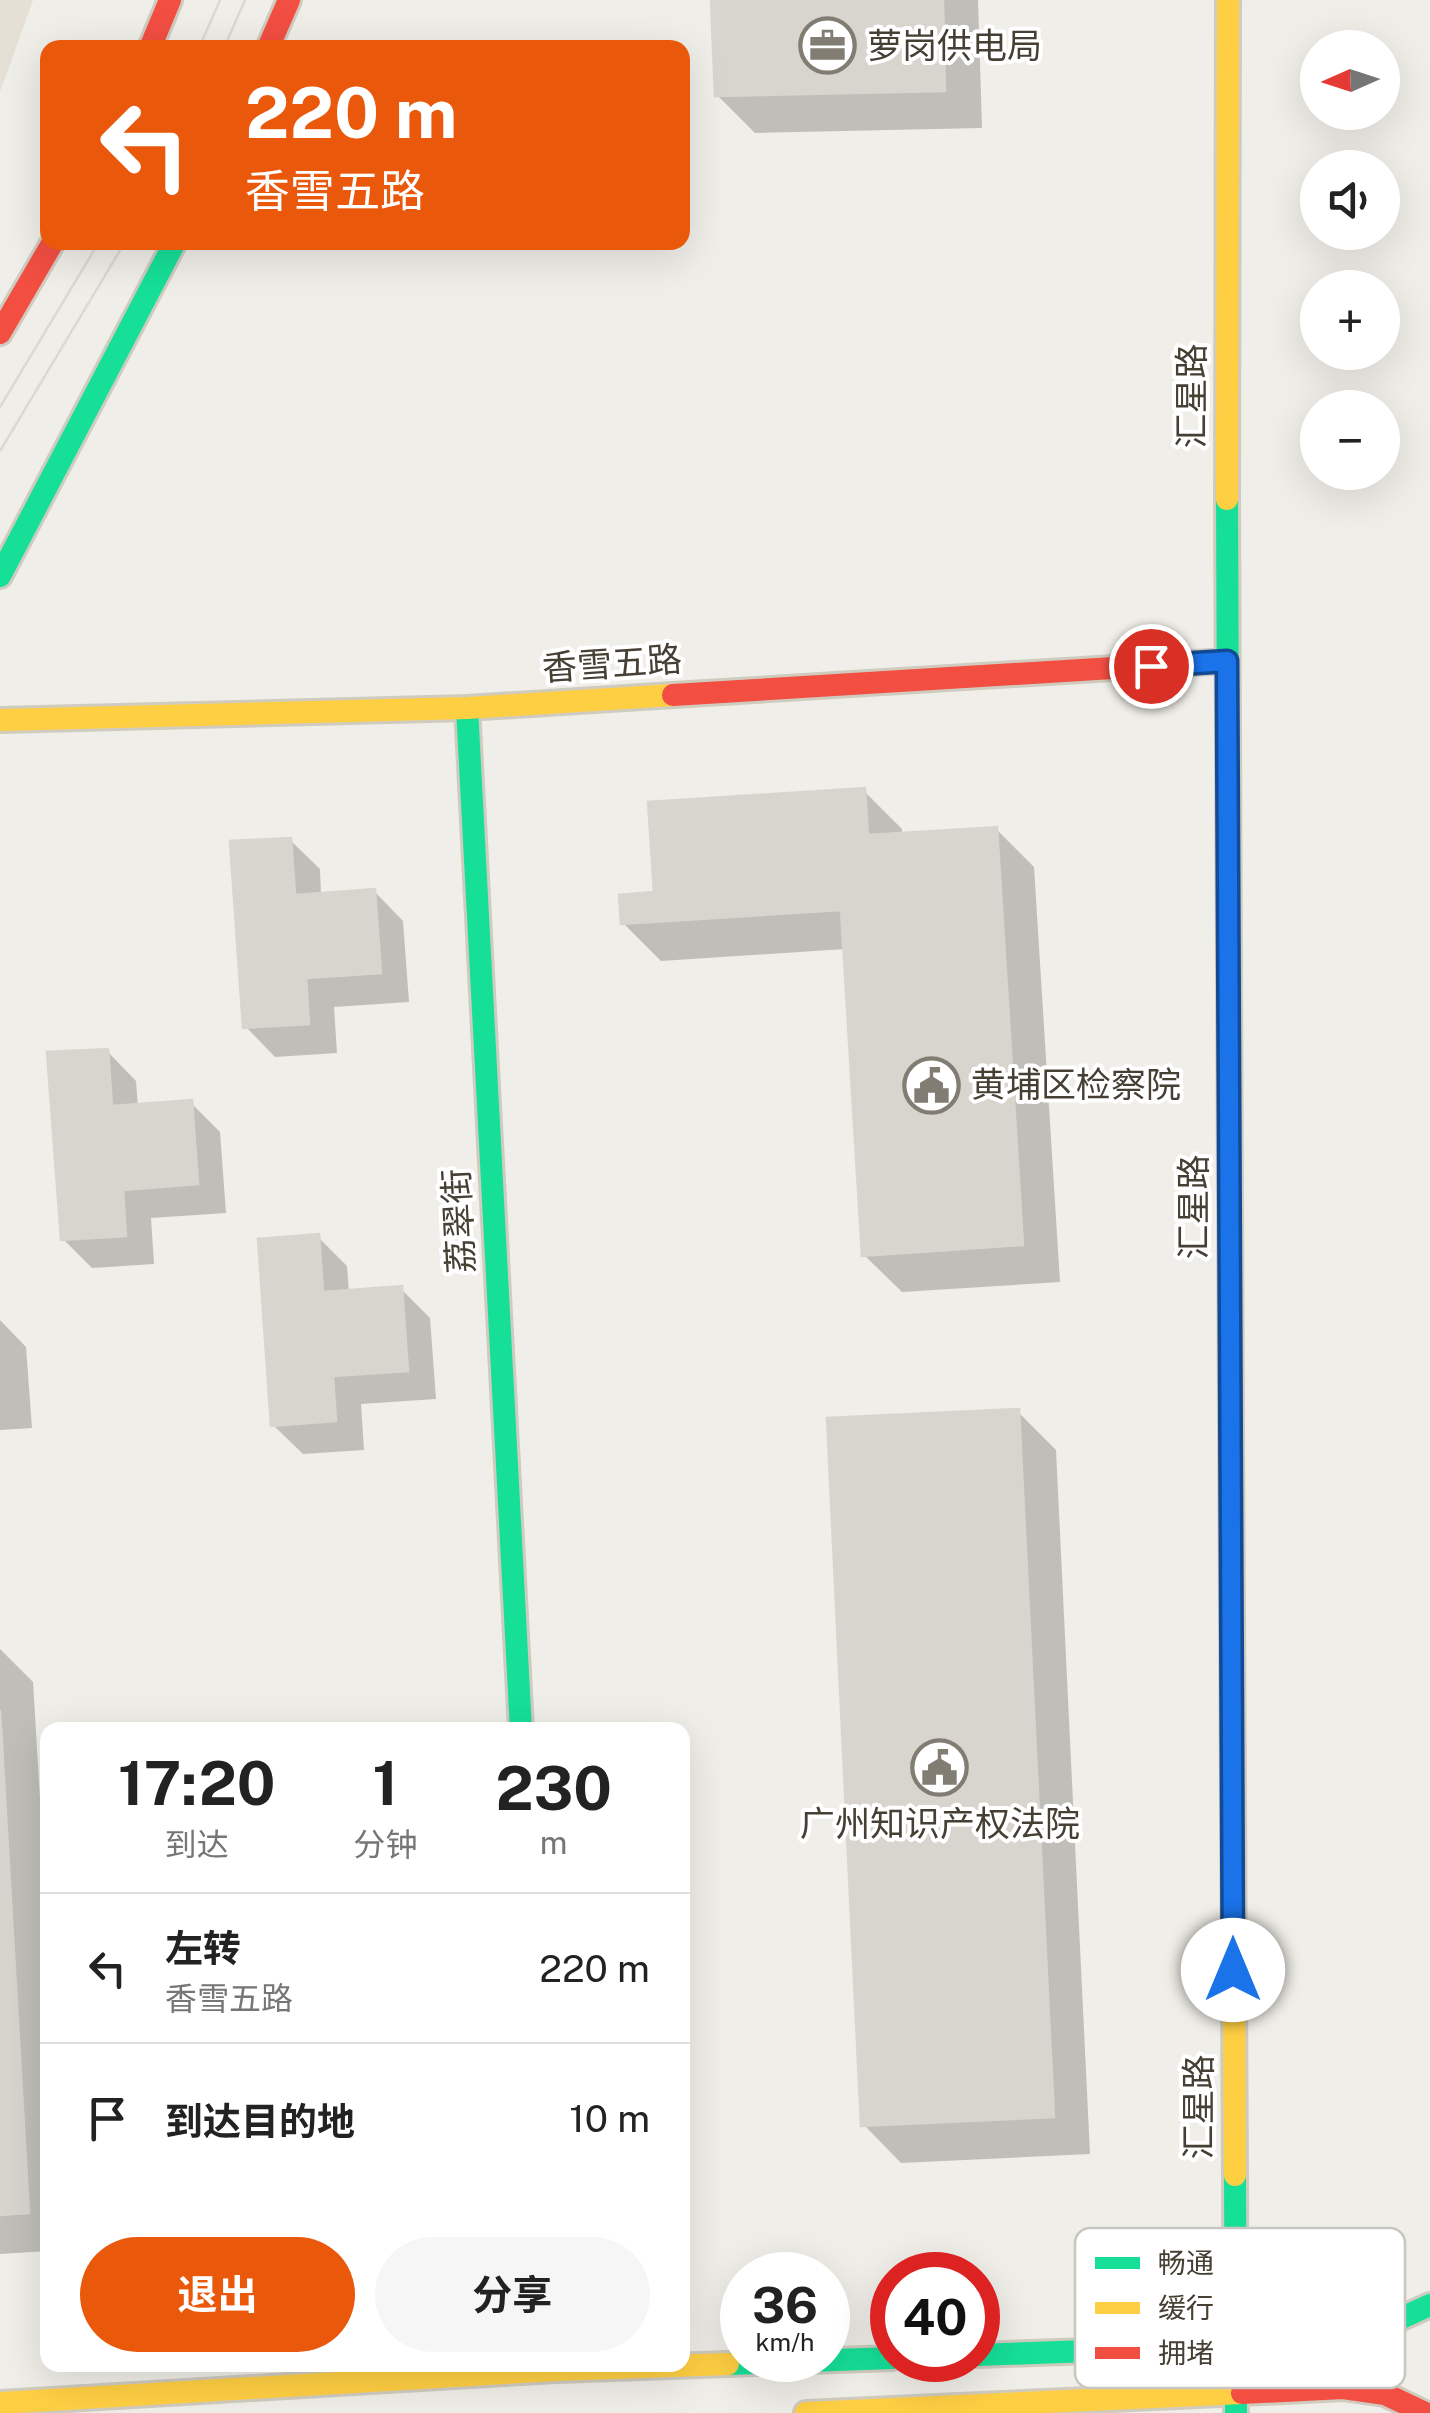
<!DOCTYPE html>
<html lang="zh">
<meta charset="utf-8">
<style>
:root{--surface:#fff;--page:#f6f6f6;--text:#222;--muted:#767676;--line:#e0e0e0;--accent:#ea580c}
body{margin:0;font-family:"Public Sans","Noto Sans SC",sans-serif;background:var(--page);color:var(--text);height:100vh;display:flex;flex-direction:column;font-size:38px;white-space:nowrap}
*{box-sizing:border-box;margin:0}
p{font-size:32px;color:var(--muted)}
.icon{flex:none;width:55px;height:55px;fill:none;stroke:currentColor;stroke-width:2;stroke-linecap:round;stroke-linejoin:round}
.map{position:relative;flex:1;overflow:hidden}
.details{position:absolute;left:40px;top:1722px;width:650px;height:650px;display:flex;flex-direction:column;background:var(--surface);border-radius:20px;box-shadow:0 10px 40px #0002}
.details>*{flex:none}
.guide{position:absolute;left:40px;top:40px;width:650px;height:210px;border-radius:20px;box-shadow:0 10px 40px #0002;background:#ea580c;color:#fff;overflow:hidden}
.needle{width:65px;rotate:267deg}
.tools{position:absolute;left:1300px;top:30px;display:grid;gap:20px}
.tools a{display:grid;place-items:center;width:100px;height:100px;border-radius:50%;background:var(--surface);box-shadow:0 10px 40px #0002;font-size:50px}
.speed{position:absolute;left:720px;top:2252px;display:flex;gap:20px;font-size:50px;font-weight:700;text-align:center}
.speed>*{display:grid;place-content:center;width:130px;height:130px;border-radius:50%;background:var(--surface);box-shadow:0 10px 40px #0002;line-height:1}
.speed small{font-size:25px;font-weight:400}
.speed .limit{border:15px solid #d22;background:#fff;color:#111}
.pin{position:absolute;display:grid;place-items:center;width:85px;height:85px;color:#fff;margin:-42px;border:5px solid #fff;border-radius:50%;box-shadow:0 2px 10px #0007}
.me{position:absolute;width:110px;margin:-55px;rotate:0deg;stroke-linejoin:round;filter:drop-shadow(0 0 8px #0008)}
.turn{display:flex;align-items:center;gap:35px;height:210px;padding:0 40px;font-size:45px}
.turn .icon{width:130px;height:130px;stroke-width:2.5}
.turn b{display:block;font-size:70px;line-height:85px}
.eta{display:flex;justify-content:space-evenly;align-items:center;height:170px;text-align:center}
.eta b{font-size:60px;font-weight:700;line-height:70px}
.button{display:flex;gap:20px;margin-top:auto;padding:20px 40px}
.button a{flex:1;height:115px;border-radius:60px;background:var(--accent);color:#fff;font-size:40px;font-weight:700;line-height:115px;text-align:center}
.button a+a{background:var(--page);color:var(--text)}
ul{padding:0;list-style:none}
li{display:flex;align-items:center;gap:30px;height:150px;padding:0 40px;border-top:2px solid var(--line)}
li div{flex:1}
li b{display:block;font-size:38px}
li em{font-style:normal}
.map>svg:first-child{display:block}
</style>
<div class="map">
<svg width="1430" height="2413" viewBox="0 0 1430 2413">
<rect width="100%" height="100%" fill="#f0eee8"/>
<polygon fill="#e5e0d5" points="0,0 33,0 0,92"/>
<g fill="#0003">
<polygon points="714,0 978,0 982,128 755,133 717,95"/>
<polygon points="864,791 902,829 902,835 996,829 1034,867 1060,1282 902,1292 864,1255 845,949 661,961 623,923 657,894"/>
<polygon points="290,840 320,869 321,895 374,891 403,921 409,1002 334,1007 337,1053 275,1057 246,1027"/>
<polygon points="107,1051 136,1081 138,1107 191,1103 220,1132 226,1213 151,1218 154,1264 92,1268 63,1239"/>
<polygon points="318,1237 347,1266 349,1293 401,1289 430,1318 436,1399 361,1404 364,1450 303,1454 273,1425"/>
<polygon points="0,1320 26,1347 32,1428 0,1430"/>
<polygon points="1018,1412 1056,1450 1090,2154 901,2163 864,2125"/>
<polygon points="0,1649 33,1682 48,1931 48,2251 0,2254"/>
</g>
<g fill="#d8d5cf" stroke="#d8d5ce" stroke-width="2.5">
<polygon points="711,0 943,0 945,91 715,96"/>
<polygon points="865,788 868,835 997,827 1023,1245 862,1256 841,910 621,924 619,895 654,892 648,802"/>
<polygon points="291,838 295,895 375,889 381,973 306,978 309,1024 243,1028 230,841"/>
<polygon points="108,1049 112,1106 192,1100 198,1184 123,1190 126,1236 61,1240 47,1052"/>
<polygon points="319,1234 323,1292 402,1286 408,1371 333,1376 336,1421 271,1426 258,1239"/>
<polygon points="1019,1409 1054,2117 861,2126 827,1418"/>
<polygon points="0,1710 29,2213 0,2215"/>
</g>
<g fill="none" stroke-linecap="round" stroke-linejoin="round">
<defs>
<g id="fast">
<polyline points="1227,499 1231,1430"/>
<polyline points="0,576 175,242"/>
<polyline points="467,708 521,1730"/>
<polyline points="1235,2175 1236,2413"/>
<polyline points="978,2355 1308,2343 1373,2331 1430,2305"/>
<polyline points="728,2364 892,2358"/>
</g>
<g id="slow">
<polyline points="1227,499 1228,0"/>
<polyline points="0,720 467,708 673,695"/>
<polyline points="1231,1430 1235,2175"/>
<polyline points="0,2403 556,2370 728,2364"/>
<polyline points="806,2413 1242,2393"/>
</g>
<g id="jam">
<polyline points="150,48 170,0"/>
<polyline points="268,48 289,0"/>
<polyline points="0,333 53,242"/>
<polyline points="673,695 1227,661"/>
<polyline points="1242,2393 1343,2388 1385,2394 1425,2413"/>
</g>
</defs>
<use href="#fast" stroke="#d0cbbf" stroke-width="28"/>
<use href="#slow" stroke="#d0cbbf" stroke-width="28"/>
<use href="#jam" stroke="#d0cbbf" stroke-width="28"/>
<use href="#fast" stroke="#16e098" stroke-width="22"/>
<use href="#slow" stroke="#ffcf43" stroke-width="22"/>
<use href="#jam" stroke="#f24e42" stroke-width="22"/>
<g stroke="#d9d9d8" stroke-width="2.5">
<polyline points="199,48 220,0"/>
<polyline points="224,48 245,0"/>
<polyline points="0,407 99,242"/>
<polyline points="0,451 125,242"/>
</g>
</g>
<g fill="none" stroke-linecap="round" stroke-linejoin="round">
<defs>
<polyline id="route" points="1151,666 1227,661 1233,1970"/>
</defs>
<use href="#route" stroke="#114b97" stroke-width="25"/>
<use href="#route" stroke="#1a73e8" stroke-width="18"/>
</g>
<defs>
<symbol id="office-ring" viewBox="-11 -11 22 22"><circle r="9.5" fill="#fff" stroke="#827d73" stroke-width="1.5"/><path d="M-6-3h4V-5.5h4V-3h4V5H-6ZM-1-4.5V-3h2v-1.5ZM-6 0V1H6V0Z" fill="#827d73"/></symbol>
<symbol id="civic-ring" viewBox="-11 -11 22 22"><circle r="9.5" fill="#fff" stroke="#827d73" stroke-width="1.5"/><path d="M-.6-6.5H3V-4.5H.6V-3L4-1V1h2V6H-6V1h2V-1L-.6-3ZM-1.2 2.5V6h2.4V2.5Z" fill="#827d73"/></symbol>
</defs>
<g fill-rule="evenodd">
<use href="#office-ring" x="796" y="14" width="63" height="63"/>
<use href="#civic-ring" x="900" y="1054" width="63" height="63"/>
<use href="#civic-ring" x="908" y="1736" width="63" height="63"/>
</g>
<g text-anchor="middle" stroke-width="8" stroke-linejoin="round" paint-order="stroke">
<g font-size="35" fill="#464034" stroke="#fff" text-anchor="start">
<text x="867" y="58">萝岗供电局</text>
<text x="971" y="1097">黄埔区检察院</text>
<text x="940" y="1836" text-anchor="middle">广州知识产权法院</text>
</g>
<g font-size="35" fill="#464034" stroke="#fff">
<text transform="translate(1192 396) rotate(-90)" y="12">汇星路</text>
<text transform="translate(612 664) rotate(-4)" y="12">香雪五路</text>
<text transform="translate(1194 1207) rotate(-90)" y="12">汇星路</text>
<text transform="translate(459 1221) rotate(-93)" y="12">荔翠街</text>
<text transform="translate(1199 2107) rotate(-90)" y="12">汇星路</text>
</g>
</g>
<rect x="1075" y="2228" width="330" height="160" rx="15" fill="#fff" stroke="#c8c6c2" stroke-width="2.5"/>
<rect x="1095" y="2257" width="45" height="12" fill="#16e098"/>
<rect x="1095" y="2302" width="45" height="12" fill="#ffcf43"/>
<rect x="1095" y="2347" width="45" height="12" fill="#f24e42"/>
<g font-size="28" fill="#464034">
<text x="1158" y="2273">畅通</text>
<text x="1158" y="2318">缓行</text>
<text x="1158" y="2363">拥堵</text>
</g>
</svg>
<div class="tools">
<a><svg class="needle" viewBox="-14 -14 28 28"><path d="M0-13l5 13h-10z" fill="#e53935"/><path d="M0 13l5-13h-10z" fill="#767676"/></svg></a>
<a><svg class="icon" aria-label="sound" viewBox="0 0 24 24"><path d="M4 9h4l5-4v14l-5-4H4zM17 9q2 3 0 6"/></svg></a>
<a>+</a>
<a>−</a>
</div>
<div class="speed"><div>36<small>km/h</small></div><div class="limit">40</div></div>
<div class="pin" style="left:1151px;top:666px;background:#d93025"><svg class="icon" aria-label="arrive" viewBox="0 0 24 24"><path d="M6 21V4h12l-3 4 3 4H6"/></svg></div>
<svg class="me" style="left:1233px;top:1970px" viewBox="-20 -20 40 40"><circle r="19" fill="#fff"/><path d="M0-13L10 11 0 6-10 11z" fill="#1a73e8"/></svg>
<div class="guide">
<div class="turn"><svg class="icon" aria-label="left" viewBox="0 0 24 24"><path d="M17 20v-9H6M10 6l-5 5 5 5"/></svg><div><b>220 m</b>香雪五路</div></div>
</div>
<section class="details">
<div class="eta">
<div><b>17:20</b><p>到达</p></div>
<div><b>1</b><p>分钟</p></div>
<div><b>230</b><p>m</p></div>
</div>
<ul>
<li><svg class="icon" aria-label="left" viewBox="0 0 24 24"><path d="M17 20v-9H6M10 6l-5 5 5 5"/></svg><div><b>左转</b><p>香雪五路</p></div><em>220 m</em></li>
<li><svg class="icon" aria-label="arrive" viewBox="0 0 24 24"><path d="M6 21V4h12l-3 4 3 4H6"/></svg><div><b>到达目的地</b></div><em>10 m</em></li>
</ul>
<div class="button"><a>退出</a><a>分享</a></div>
</section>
</div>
